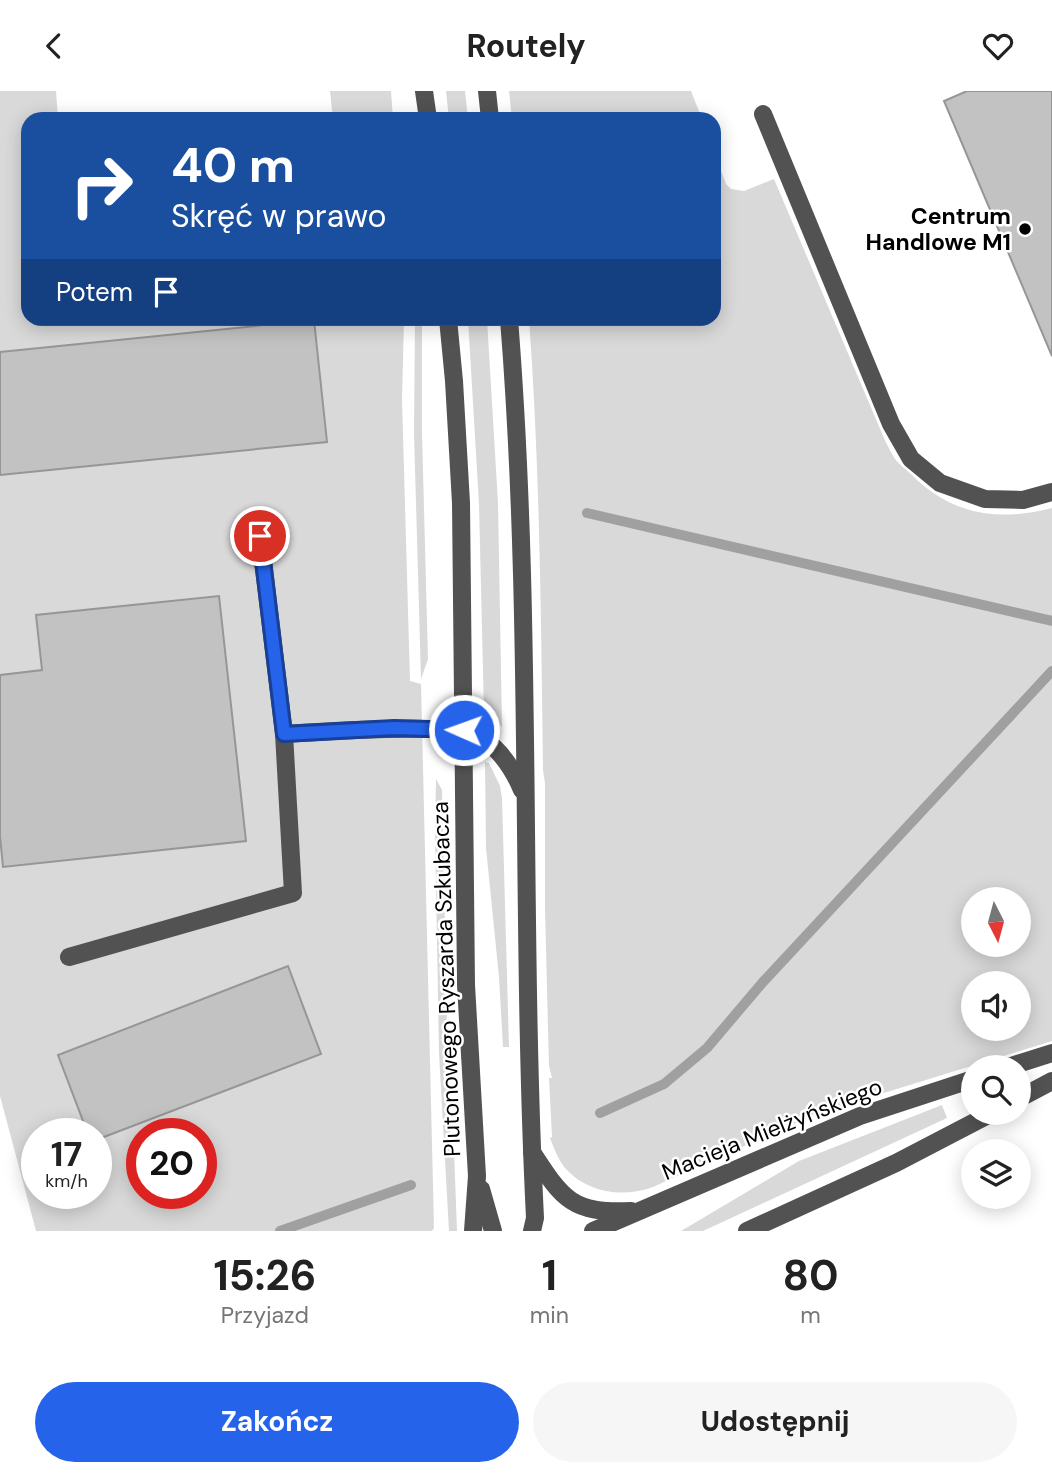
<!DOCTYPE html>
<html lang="pl">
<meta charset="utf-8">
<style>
:root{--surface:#fff;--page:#f6f6f6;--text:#222;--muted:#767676;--accent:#2563eb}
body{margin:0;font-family:"DM Sans",sans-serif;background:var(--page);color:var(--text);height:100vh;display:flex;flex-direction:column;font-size:26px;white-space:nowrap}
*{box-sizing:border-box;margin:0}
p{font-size:23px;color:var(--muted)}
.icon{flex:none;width:38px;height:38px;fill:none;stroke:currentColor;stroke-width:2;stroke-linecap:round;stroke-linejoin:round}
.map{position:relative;height:1140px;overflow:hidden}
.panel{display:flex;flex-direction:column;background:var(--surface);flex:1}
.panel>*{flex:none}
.top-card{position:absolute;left:21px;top:21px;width:700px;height:214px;border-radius:21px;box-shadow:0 4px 18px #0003;background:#1a4fa0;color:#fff;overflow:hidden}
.needle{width:46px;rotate:174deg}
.fabs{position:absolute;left:961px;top:796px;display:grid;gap:14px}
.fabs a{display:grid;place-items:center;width:70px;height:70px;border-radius:50%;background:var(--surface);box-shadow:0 4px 18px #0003;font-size:35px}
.speed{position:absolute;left:21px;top:1027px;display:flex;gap:14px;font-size:35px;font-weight:700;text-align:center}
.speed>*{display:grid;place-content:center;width:91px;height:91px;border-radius:50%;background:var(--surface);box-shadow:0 4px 18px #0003;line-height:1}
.speed small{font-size:18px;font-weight:400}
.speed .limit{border:10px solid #d22;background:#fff;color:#111}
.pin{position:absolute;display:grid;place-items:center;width:60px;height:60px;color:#fff;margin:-30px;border:4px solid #fff;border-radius:50%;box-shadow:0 2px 7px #0007}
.me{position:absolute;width:77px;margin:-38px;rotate:272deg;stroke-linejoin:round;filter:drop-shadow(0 0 5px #0008)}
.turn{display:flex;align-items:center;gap:24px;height:147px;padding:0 35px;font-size:32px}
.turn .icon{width:91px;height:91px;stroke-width:2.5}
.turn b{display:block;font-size:49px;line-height:60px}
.then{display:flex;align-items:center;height:66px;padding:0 35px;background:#0003;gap:14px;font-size:26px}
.eta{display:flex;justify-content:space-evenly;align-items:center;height:119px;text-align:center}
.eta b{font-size:42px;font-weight:700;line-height:49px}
.primary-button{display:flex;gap:14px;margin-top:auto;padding:14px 35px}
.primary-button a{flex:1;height:80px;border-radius:42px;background:var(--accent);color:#fff;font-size:28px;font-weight:700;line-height:80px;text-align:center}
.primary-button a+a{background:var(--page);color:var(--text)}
header{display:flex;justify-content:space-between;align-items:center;height:91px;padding:0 35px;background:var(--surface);font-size:32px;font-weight:700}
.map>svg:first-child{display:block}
</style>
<header><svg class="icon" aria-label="back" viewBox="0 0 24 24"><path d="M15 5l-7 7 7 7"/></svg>Routely<svg class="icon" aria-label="heart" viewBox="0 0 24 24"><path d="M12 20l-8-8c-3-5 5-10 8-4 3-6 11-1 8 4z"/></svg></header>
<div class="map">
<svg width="1052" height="1140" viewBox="0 0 1052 1140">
<rect width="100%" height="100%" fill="#fff"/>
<g fill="#d9d9d9" fill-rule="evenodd">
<path d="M0,0h56l2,28h-30v200h376l-2,80 8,282 11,3 13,544 -2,3h-396l-36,-135zM37,1043h59v59h-59zM142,1043h59v59h-59z"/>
<polygon points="330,0 391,0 393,28 333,28"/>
<polygon points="446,0 465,0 468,28 449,28"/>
<polygon points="509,0 691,0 702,28 512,28"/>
<path d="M714,61l12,32 5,5 13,2 30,-12 104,245c5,12 10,24 17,35 4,5 10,10 16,15 40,41 87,48 141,34v533l-236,73 -163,73c-30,11 -66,6 -88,-19 -7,-9 -11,-20 -15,-30l2,-1 -3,-59h3l-3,-12 -4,-157v-126l-2,-13c-2,-151 -3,-301 -14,-451h185zM973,808h45v46h-45zM973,892h45v46h-45z"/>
<polygon points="415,228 422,228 422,342 428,568 421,588 414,342"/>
<polygon points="468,228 487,228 498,412 502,636 484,622 479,413"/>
<polygon points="485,671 489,672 500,695 502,707 509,956 503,956 499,886 486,757"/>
<polygon points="436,688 442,699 448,979 446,993 448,994 451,1059 454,1060 457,1140 449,1140 439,962 435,738"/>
<polygon points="942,1014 947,1027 703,1140 681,1140 799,1070"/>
</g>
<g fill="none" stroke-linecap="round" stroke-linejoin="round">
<g stroke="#a0a0a0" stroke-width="10">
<polyline points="587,422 1052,530"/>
<polyline points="600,1022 664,993 707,957 763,891 1052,580"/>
<polyline points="280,1140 411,1094"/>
</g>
</g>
<g fill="#c2c2c2" stroke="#969696" stroke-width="2">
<polygon points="967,0 1052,0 1052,265 944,10"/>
<polygon points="314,229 327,351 0,384 0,261"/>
<polygon points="219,505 246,750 3,776 0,745 0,584 42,579 36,524"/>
<polygon points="288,875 321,963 96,1049 96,1043 88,1043 58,964"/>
</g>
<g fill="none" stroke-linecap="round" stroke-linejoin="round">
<g stroke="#525252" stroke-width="18">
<polyline points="424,0 428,28"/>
<polyline points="487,0 490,28"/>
<polyline points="763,23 891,333 911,368 940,392 985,408 1023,409 1052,401"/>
<polyline points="448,228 454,290 461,412 466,894 477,1085 473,1140"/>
<path d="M509,228c24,298 11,599 26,899l-3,13"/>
<polyline points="260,445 284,643"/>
<path d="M69,866l224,-64 -9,-159c47,-3 94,-6 141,-5 12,0 27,-2 38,1 29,6 49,36 59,60"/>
<polyline points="1008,976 1052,962"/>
<polyline points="1018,1008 1052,990"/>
<path d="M532,1061c30,46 39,62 99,59"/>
<polyline points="481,1098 493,1140"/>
<polyline points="593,1140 860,1025 973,988"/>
<polyline points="747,1140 896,1072 992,1022"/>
</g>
</g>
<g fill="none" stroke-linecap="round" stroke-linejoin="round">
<defs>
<polyline id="route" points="260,445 284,643 394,637 464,639"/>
</defs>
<use href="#route" stroke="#184099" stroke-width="18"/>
<use href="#route" stroke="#2563eb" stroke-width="12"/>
</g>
<circle fill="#000" stroke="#fff" stroke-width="2.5" cx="1025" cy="138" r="7"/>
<g text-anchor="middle" stroke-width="5" stroke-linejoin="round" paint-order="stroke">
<g font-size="23" font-weight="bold" fill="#000" stroke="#fff" text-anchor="end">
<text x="1011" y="133">Centrum<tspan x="1011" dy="26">Handlowe M1</tspan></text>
</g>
<g font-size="23" fill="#000" stroke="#fff">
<text transform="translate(446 888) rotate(-92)" y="8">Plutonowego Ryszarda Szkubacza</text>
<text transform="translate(772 1038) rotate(-22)" y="8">Macieja Mielżyńskiego</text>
</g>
</g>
</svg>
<div class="fabs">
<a><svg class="needle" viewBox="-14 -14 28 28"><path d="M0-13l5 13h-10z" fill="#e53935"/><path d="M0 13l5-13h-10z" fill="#767676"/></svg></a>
<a><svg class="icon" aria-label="sound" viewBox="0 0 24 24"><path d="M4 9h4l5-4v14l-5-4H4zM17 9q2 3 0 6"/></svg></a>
<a><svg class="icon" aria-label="search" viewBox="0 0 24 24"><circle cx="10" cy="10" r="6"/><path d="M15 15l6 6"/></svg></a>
<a><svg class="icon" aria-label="layers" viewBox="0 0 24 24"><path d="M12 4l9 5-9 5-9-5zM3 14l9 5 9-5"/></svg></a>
</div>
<div class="speed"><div>17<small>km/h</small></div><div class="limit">20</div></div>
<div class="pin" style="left:260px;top:445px;background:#d93025"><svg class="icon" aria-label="arrive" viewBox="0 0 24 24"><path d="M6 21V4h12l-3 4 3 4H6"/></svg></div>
<svg class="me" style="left:464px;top:639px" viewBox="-20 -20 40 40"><circle r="17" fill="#2563eb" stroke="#fff" stroke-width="3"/><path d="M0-11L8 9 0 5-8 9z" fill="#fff"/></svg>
<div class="top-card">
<div class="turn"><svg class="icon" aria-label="right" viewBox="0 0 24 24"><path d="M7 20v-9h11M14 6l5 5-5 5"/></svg><div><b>40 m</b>Skręć w prawo</div></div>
<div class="then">Potem<svg class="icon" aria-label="arrive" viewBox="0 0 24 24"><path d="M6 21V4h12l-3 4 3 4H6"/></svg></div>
</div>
</div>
<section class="panel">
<div class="eta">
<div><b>15:26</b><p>Przyjazd</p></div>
<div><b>1</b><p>min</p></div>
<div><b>80</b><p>m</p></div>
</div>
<div class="primary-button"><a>Zakończ</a><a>Udostępnij</a></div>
</section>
